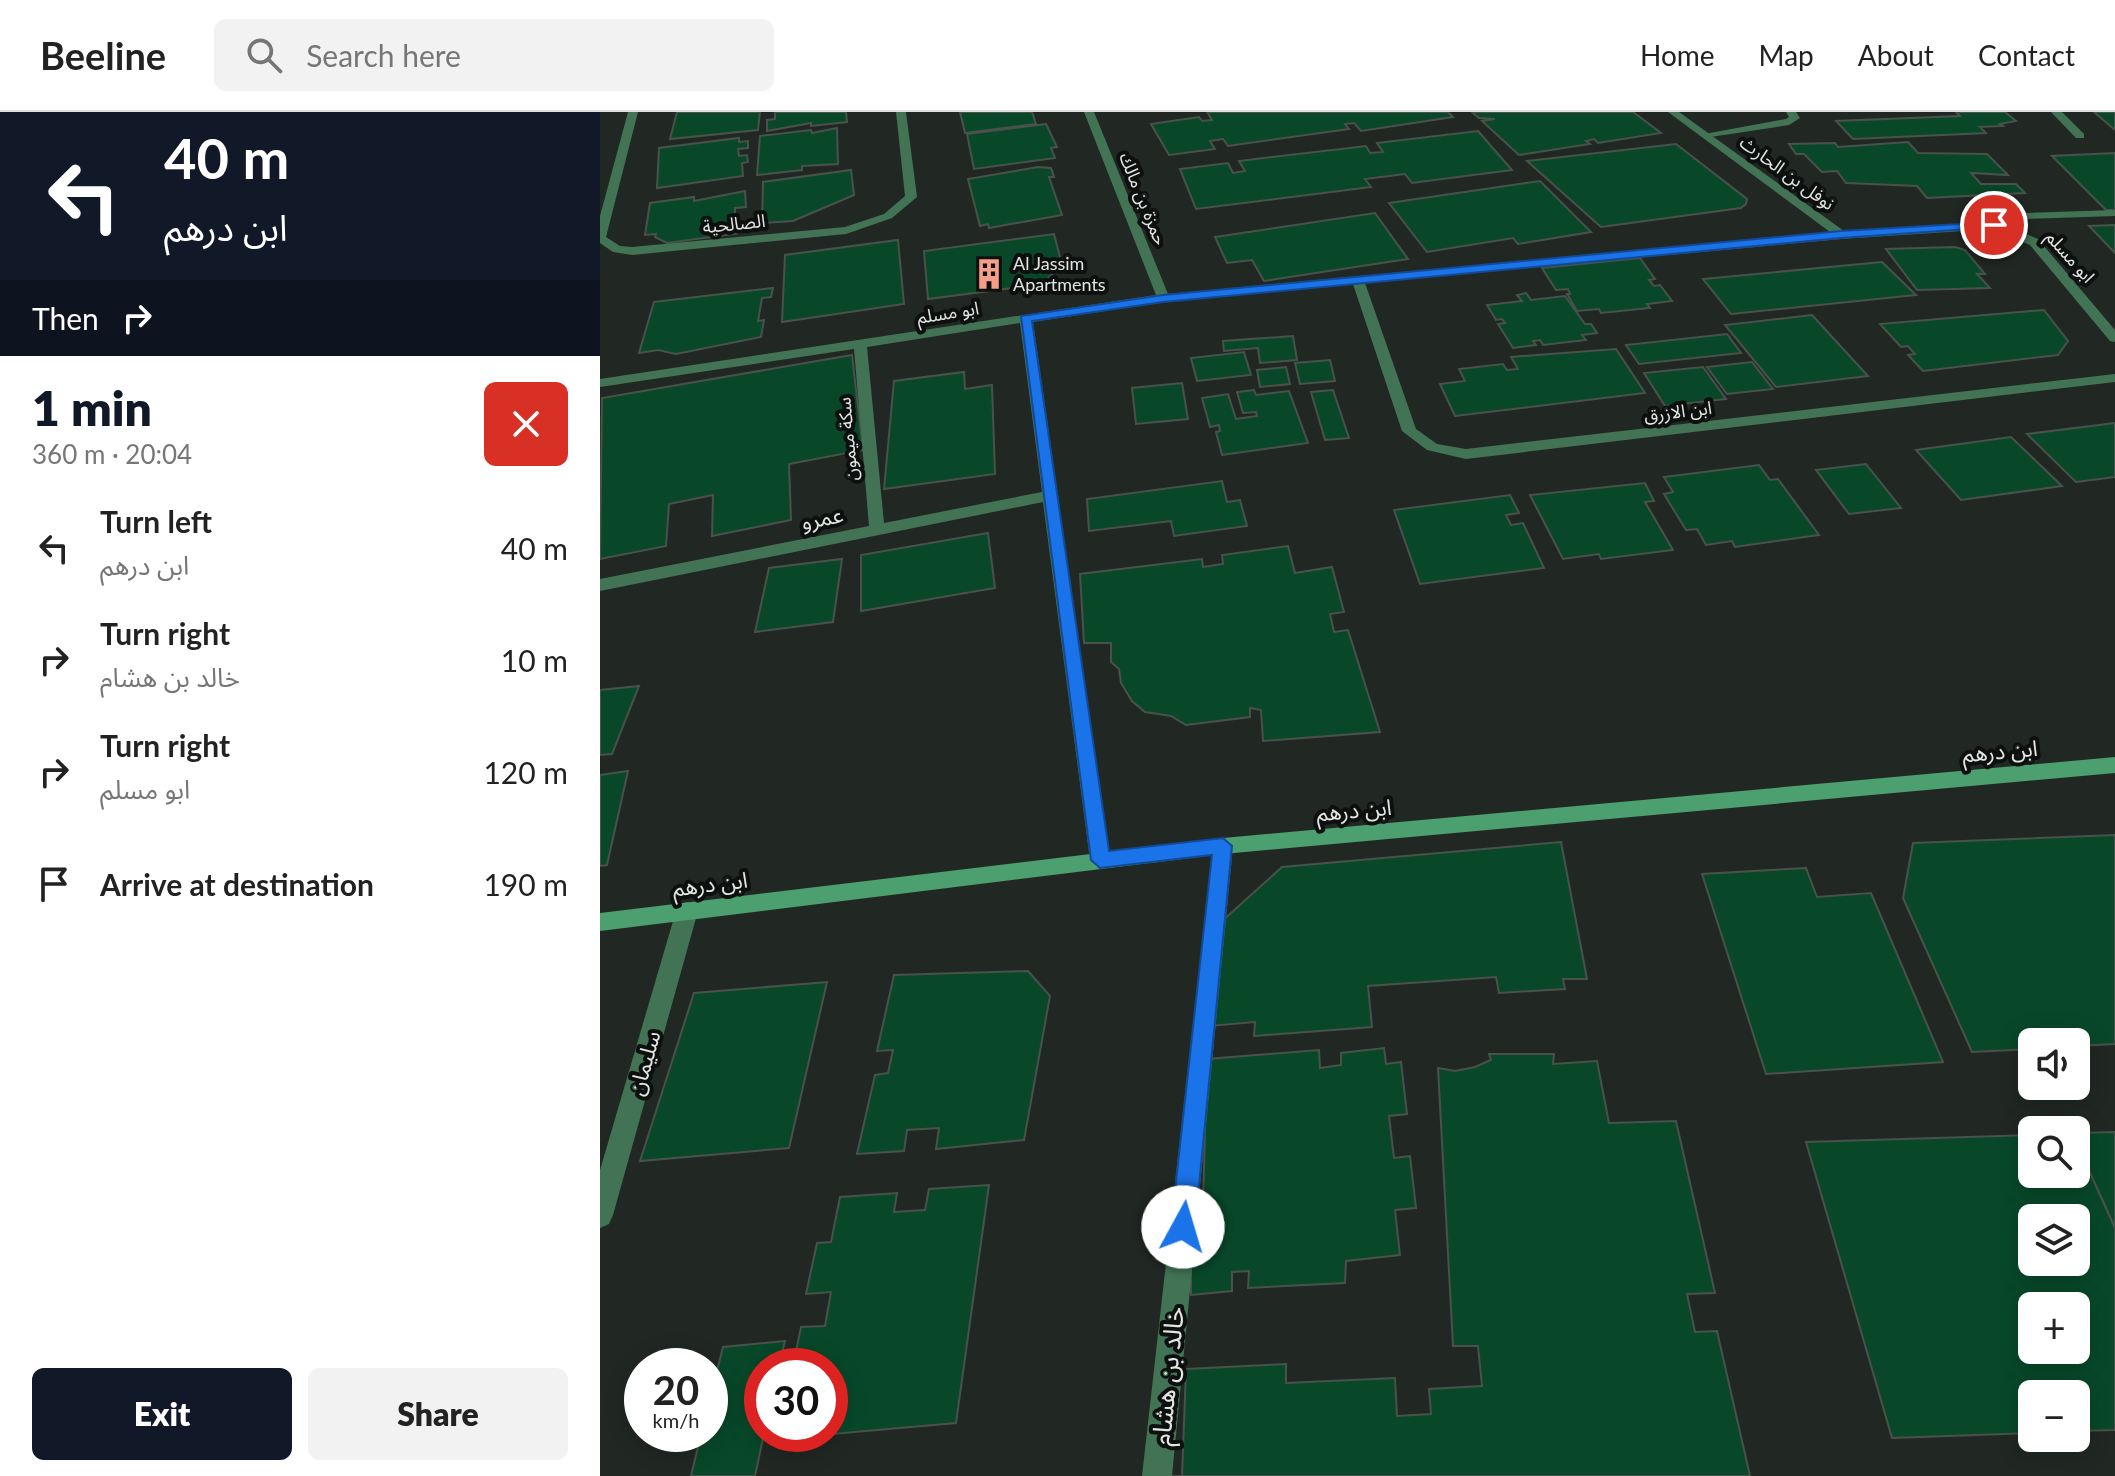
<!DOCTYPE html>
<meta charset="utf-8">
<style>
:root{--surface:#fff;--page:#f2f2f2;--text:#222;--muted:#767676;--line:#e0e0e0;--accent:#111827}
body{margin:0;font-family:Lato,"Noto Sans Arabic",sans-serif;background:var(--page);color:var(--text);height:100vh;display:flex;flex-direction:column;font-size:30px;white-space:nowrap}
*{box-sizing:border-box;margin:0}
p{font-size:26px;color:var(--muted)}
.icon{flex:none;width:44px;height:44px;fill:none;stroke:currentColor;stroke-width:2;stroke-linecap:round;stroke-linejoin:round}
.map{position:relative;flex:1;overflow:hidden}
.drawer{display:flex;flex-direction:column;background:var(--surface);width:600px}
.drawer>*{flex:none}
.hud{background:#111827;color:#fff;overflow:hidden}
.tools{position:absolute;left:1418px;top:916px;display:grid;gap:16px}
.tools a{display:grid;place-items:center;width:72px;height:72px;border-radius:12px;background:var(--surface);box-shadow:0 4px 20px #0003;font-size:40px}
.speed{position:absolute;left:24px;top:1236px;display:flex;gap:16px;font-size:40px;font-weight:700;text-align:center}
.speed>*{display:grid;place-content:center;width:104px;height:104px;border-radius:50%;background:var(--surface);box-shadow:0 4px 20px #0003;line-height:1}
.speed small{font-size:20px;font-weight:400}
.speed .limit{border:12px solid #d22;background:#fff;color:#111}
.pin{position:absolute;display:grid;place-items:center;width:68px;height:68px;color:#fff;margin:-34px;border:4px solid #fff;border-radius:50%;box-shadow:0 2px 8px #0007}
.me{position:absolute;width:88px;margin:-44px;rotate:6deg;stroke-linejoin:round;filter:drop-shadow(0 0 6px #0008)}
.turn{display:flex;align-items:center;gap:28px;height:168px;padding:0 32px;font-size:36px}
.turn .icon{width:104px;height:104px;stroke-width:2.5}
.turn b{display:block;font-size:56px;line-height:68px}
.then{display:flex;align-items:center;height:76px;padding:0 32px;background:#0003;gap:16px;font-size:30px}
.round{display:grid;place-items:center;flex:none;width:84px;height:84px;border-radius:12px;background:var(--page)}
.overview{display:flex;align-items:center;justify-content:space-between;height:136px;padding:0 32px}
h1{font-size:48px;font-weight:800;line-height:60px;color:var(--accent)}
.primary-button{display:flex;gap:16px;margin-top:auto;padding:16px 32px}
.primary-button a{flex:1;height:92px;border-radius:12px;background:var(--accent);color:#fff;font-size:32px;font-weight:800;line-height:92px;text-align:center}
.primary-button a+a{background:var(--page);color:var(--text)}
ul{padding:0;list-style:none}
li{display:flex;align-items:center;gap:24px;height:112px;padding:0 32px}
li div{flex:1}
li b{display:block;font-size:30px}
li em{font-style:normal}
header{display:flex;align-items:center;gap:48px;box-sizing:border-box;height:112px;padding:0 40px;background:var(--surface);border-bottom:2px solid var(--line)}
header strong{font-size:38px}
nav{display:flex;gap:44px;margin-inline-start:auto;font-size:28px}
.search{width:560px;height:72px;background:var(--page);display:flex;align-items:center;gap:20px;box-sizing:border-box;padding:0 28px;border-radius:12px;color:var(--muted);font-size:30px}
main{display:flex;flex:1;min-height:0}
.map>svg:first-child{display:block}
</style>
<header>
<strong>Beeline</strong>
<div class="search"><svg class="icon" aria-label="search" viewBox="0 0 24 24"><circle cx="10" cy="10" r="6"/><path d="M15 15l6 6"/></svg>Search here</div>
<nav><a>Home</a><a>Map</a><a>About</a><a>Contact</a></nav>
</header>
<main>
<section class="drawer">
<div class="hud">
<div class="turn"><svg class="icon" aria-label="left" viewBox="0 0 24 24"><path d="M17 20v-9H6M10 6l-5 5 5 5"/></svg><div><b>40 m</b>ابن درهم</div></div>
<div class="then">Then<svg class="icon" aria-label="right" viewBox="0 0 24 24"><path d="M7 20v-9h11M14 6l5 5-5 5"/></svg></div>
</div>
<div class="overview"><div><h1>1 min</h1><p>360 m · 20:04</p></div><a class="round" style="background:#d93025;color:#fff"><svg class="icon" aria-label="close" viewBox="0 0 24 24"><path d="M6 6l12 12M18 6L6 18"/></svg></a></div>
<ul>
<li><svg class="icon" aria-label="left" viewBox="0 0 24 24"><path d="M17 20v-9H6M10 6l-5 5 5 5"/></svg><div><b>Turn left</b><p>ابن درهم</p></div><em>40 m</em></li>
<li><svg class="icon" aria-label="right" viewBox="0 0 24 24"><path d="M7 20v-9h11M14 6l5 5-5 5"/></svg><div><b>Turn right</b><p>خالد بن هشام</p></div><em>10 m</em></li>
<li><svg class="icon" aria-label="right" viewBox="0 0 24 24"><path d="M7 20v-9h11M14 6l5 5-5 5"/></svg><div><b>Turn right</b><p>ابو مسلم</p></div><em>120 m</em></li>
<li><svg class="icon" aria-label="arrive" viewBox="0 0 24 24"><path d="M6 21V4h12l-3 4 3 4H6"/></svg><div><b>Arrive at destination</b></div><em>190 m</em></li>
</ul>
<div class="primary-button"><a>Exit</a><a>Share</a></div>
</section>
<div class="map">
<svg width="1515" height="1364" viewBox="0 0 1515 1364">
<rect width="100%" height="100%" fill="#212823"/>
<g fill="#084829" stroke="#49514b" stroke-width="2" fill-rule="evenodd">
<polygon points="77,0 160,0 158,18 70,27"/>
<polygon points="175,0 246,0 247,10 211,14 211,11 167,19 167,8 175,7"/>
<polygon points="360,0 432,0 436,12 365,21"/>
<polygon points="607,0 848,0 853,5 761,19 754,11 745,12 749,17 628,34 623,27 610,29 615,37 569,43 551,12 599,5 602,9 612,8"/>
<polygon points="872,0 1033,0 1061,21 998,31 994,27 986,29 990,32 919,43 882,9 895,7 879,6"/>
<polygon points="1356,0 1405,0 1416,9 1400,12 1403,14 1380,15 1386,21 1253,27 1236,9 1360,4"/>
<polygon points="1494,0 1515,0 1515,18"/>
<polygon points="446,12 457,35 451,36 455,46 374,57 367,22"/>
<polygon points="237,16 238,52 202,54 202,58 157,63 160,24 211,18 212,21"/>
<polygon points="878,19 912,58 812,71 805,62 765,67 771,75 596,97 580,57 628,51 633,61 645,59 639,49 766,34 770,41 783,40 777,31"/>
<polygon points="139,26 139,30 148,29 148,36 138,37 139,44 147,43 148,50 142,51 143,64 57,76 59,36"/>
<polygon points="1308,30 1318,41 1387,42 1408,63 1371,61 1381,72 1416,72 1425,81 1327,86 1317,74 1246,71 1237,59 1222,60 1204,42 1196,42 1189,32 1235,31 1238,35"/>
<polygon points="1076,32 1147,87 1146,92 1141,96 1001,115 927,49"/>
<polygon points="1515,41 1515,98 1506,98 1452,44"/>
<polygon points="438,55 451,56 454,65 449,65 462,103 389,116 388,112 380,114 368,67"/>
<polygon points="251,58 254,83 193,109 162,111 163,70"/>
<polygon points="940,69 991,120 918,132 913,126 827,140 789,91"/>
<polygon points="145,79 146,95 135,96 135,109 140,109 141,121 67,131 55,125 56,122 45,123 50,91 94,85 94,89"/>
<polygon points="775,101 808,147 664,169 652,148 627,151 615,125"/>
<polygon points="1515,113 1515,141 1489,114"/>
<polygon points="454,122 462,153 442,172 328,187 324,139"/>
<polygon points="298,128 304,192 182,210 185,143"/>
<polygon points="1355,135 1365,138 1385,162 1377,162 1390,176 1317,178 1286,137"/>
<polygon points="1040,146 1055,167 1049,168 1054,174 1060,173 1072,189 1047,192 1050,196 1001,201 999,197 977,199 967,182 970,182 968,177 956,178 942,156"/>
<polygon points="1282,150 1316,183 1131,202 1103,167"/>
<polygon points="173,176 171,185 162,186 158,209 164,208 161,225 76,242 58,238 39,241 54,190"/>
<polygon points="926,181 931,188 965,184 985,212 991,212 997,221 982,223 986,228 943,233 940,228 933,229 936,233 913,236 898,212 905,211 902,207 896,208 887,193 922,189 917,183"/>
<polygon points="1444,198 1468,229 1458,243 1323,259 1308,243 1315,242 1308,234 1301,235 1280,212"/>
<polygon points="1212,203 1268,264 1176,275 1125,213"/>
<polygon points="1127,222 1141,241 1039,252 1026,233"/>
<polygon points="693,224 697,248 660,251 658,236 624,239 623,229"/>
<polygon points="1016,237 1045,281 855,304 840,272 865,269 859,257 903,252 907,258 918,257 911,245"/>
<polygon points="644,240 651,263 597,269 591,246"/>
<polygon points="252,243 263,338 189,352 191,408 112,424 113,383 69,392 66,434 0,447 2,286"/>
<polygon points="730,248 735,269 700,272 695,251"/>
<polygon points="1152,250 1173,277 1127,282 1107,255"/>
<polygon points="686,255 690,272 660,275 657,258"/>
<polygon points="1103,255 1126,287 1065,294 1044,261"/>
<polygon points="364,260 365,277 392,273 395,362 284,377 294,269"/>
<polygon points="582,271 588,307 536,312 532,276"/>
<polygon points="654,278 656,283 689,279 708,331 622,343 616,320 620,319 619,313 610,315 602,286 628,282 636,307 657,304 656,300 643,301 637,280"/>
<polygon points="733,278 749,326 725,328 711,280"/>
<polygon points="1515,311 1515,365 1476,370 1427,322"/>
<polygon points="1411,325 1462,374 1361,388 1316,338"/>
<polygon points="1266,352 1301,396 1249,402 1216,358"/>
<polygon points="1159,353 1170,368 1178,367 1219,423 1135,435 1132,429 1106,433 1097,417 1086,418 1064,382 1073,380 1064,365"/>
<polygon points="622,369 627,390 640,388 647,414 574,424 571,409 489,419 487,387"/>
<polygon points="1045,371 1054,389 1045,390 1073,438 1001,447 999,442 963,447 930,383"/>
<polygon points="910,383 919,401 906,403 911,413 923,411 944,456 820,472 794,398"/>
<polygon points="388,421 395,476 261,499 261,443"/>
<polygon points="688,434 695,461 732,455 744,500 730,502 734,520 748,518 780,620 663,629 661,598 650,596 650,605 586,613 571,604 545,600 532,589 521,571 519,557 511,550 511,531 484,531 480,462 602,447 603,455 623,452 622,443"/>
<polygon points="242,447 233,510 155,520 169,456"/>
<polygon points="39,574 12,642 0,643 0,578"/>
<polygon points="28,659 7,753 0,754 0,663"/>
<polygon points="1515,723 1515,932 1476,934 1476,930 1432,930 1432,937 1372,940 1303,786 1313,731"/>
<polygon points="961,730 987,867 963,867 965,877 899,881 896,865 768,874 772,915 654,924 655,910 609,914 621,810 682,755"/>
<polygon points="1206,756 1217,785 1271,781 1343,950 1166,962 1102,762"/>
<polygon points="428,859 450,884 424,1028 336,1037 339,1016 307,1018 304,1039 257,1042 275,963 288,961 293,938 277,939 294,863"/>
<polygon points="227,870 189,1036 40,1049 94,881"/>
<polygon points="784,936 786,952 801,950 807,1002 789,1004 794,1046 810,1044 816,1096 795,1098 800,1143 746,1149 745,1171 648,1176 649,1159 632,1160 632,1179 591,1183 591,1094 603,1092 607,947 719,938 720,956 741,953 741,941"/>
<polygon points="889,942 954,942 953,952 997,949 1009,1011 1076,1009 1115,1181 1087,1182 1095,1220 1117,1219 1150,1364 572,1364 582,1364 586,1257 686,1252 686,1271 795,1266 797,1304 831,1302 829,1277 882,1274 878,1234 853,1234 838,956 855,959 875,955 891,948"/>
<polygon points="1515,1020 1515,1116 1476,1030 1476,1021"/>
<path d="M1432,1023v39h44v-32l39,86v202l-39,1v-37h-44v39l-140,5 -86,-296zM1432,1106h44v44h-44zM1432,1194h44v44h-44z"/>
<polygon points="389,1073 356,1311 176,1327 177,1322 230,1322 230,1254 193,1254 201,1215 225,1214 231,1180 206,1182 217,1131 231,1130 240,1085 297,1081 294,1100 325,1098 329,1077"/>
<polygon points="185,1229 179,1254 162,1254 164,1322 155,1364 91,1364 101,1322 110,1322 110,1287 123,1235"/>
</g>
<g fill="none" stroke-linecap="round" stroke-linejoin="round">
<polygon fill="#427355" fill-rule="evenodd" points="1186,0 1196,0 1200,6 1189,13 1104,26 1099,23 1186,7 1189,5"/>
<g fill="#427355" fill-rule="evenodd">
<polygon points="28,0 38,0 6,125 20,134 32,135 245,115 284,102 305,84 296,0 306,0 317,85 292,106 246,122 32,143 13,140 0,131 0,104"/>
<path d="M484,0h10l74,182 662,-62 -162,-120h11l165,119 149,-9 31,-9 91,-3v6l-90,3 -20,6 33,14 77,91v12l-5,-1 -80,-96 -37,-16 -152,10 -476,44 51,146 21,15 29,5 649,-75v8l-649,77 -39,-9 -25,-19 -49,-147 -190,18 -130,20 77,538 -3,6 -7,3 -7,-3 -3,-6 -47,-358 -443,89v-12l269,-53 -15,-177 -254,38v-8l556,-84zM420,211l22,169 -158,31 -17,-176z"/>
<polygon points="1451,0 1462,0 1484,22 1484,26 1476,26"/>
<polygon points="623,726 630,728 633,734 572,1364 542,1364 613,734 616,728"/>
<polygon points="87,790 95,792 98,799 13,1103 9,1112 0,1116 0,1058 76,799 79,792"/>
</g>
<polygon fill="#4c9f6e" fill-rule="evenodd" points="1515,645 1515,661 623,742 0,819 0,801 623,726"/>
</g>
<polygon fill="#1a73e8" stroke="#114b97" stroke-width="2" points="1394,110 1398,115 1241,126 563,190 432,209 509,739 623,726 632,734 595,1115 591,1124 583,1127 575,1124 571,1115 612,743 500,756 491,748 421,204 563,183 1241,119"/>
<defs>
<symbol id="building-bare" viewBox="-9 -9 18 18"><path d="M-4-6H4V6H1V3H-1V6H-4ZM-2.5-4.3h1.7v1.8h-1.7ZM.8-4.3h1.7v1.8H.8ZM-2.5-1h1.7V.8h-1.7ZM.8-1h1.7V.8H.8Z" fill="#f49e89" stroke="#0d100e" stroke-width="2.5" paint-order="stroke"/></symbol>
</defs>
<g fill-rule="evenodd">
<use href="#building-bare" x="367" y="140" width="44" height="44"/>
</g>
<g text-anchor="middle" stroke-width="8" stroke-linejoin="round" paint-order="stroke">
<g font-size="18" fill="#e1e6e3" stroke="#0d100e">
<text transform="translate(1187 61) rotate(36)" y="6">نوفل بن الحارث</text>
<text transform="translate(543 87) rotate(68)" y="6">حمزة بن مالك</text>
<text transform="translate(134 112) rotate(-6)" y="6">الصالحية</text>
<text transform="translate(1470 145) rotate(48)" y="6">ابو مسلم</text>
<text transform="translate(348 201) rotate(-9)" y="6">ابو مسلم</text>
<text transform="translate(1078 300) rotate(-7)" y="6">ابن الازرق</text>
<text transform="translate(248 327) rotate(-95)" y="6">سكة ميمون</text>
</g>
<g font-size="18" fill="#e1e6e3" stroke="#0d100e" text-anchor="start">
<text x="413" y="158">Al Jassim<tspan x="413" dy="21">Apartments</tspan></text>
</g>
<g font-size="22" fill="#e1e6e3" stroke="#0d100e">
<text transform="translate(222 406) rotate(-11)" y="8">عمرو</text>
<text transform="translate(1400 639) rotate(-5)" y="8">ابن درهم</text>
<text transform="translate(754 698) rotate(-5)" y="8">ابن درهم</text>
<text transform="translate(110 772) rotate(-7)" y="8">ابن درهم</text>
<text transform="translate(44 951) rotate(-74)" y="8">سليمان</text>
</g>
<g font-size="26" fill="#e1e6e3" stroke="#0d100e">
<text transform="translate(568 1264) rotate(-84)" y="9">خالد بن هشام</text>
</g>
</g>
</svg>
<div class="tools">
<a><svg class="icon" aria-label="sound" viewBox="0 0 24 24"><path d="M4 9h4l5-4v14l-5-4H4zM17 9q2 3 0 6"/></svg></a>
<a><svg class="icon" aria-label="search" viewBox="0 0 24 24"><circle cx="10" cy="10" r="6"/><path d="M15 15l6 6"/></svg></a>
<a><svg class="icon" aria-label="layers" viewBox="0 0 24 24"><path d="M12 4l9 5-9 5-9-5zM3 14l9 5 9-5"/></svg></a>
<a>+</a>
<a>−</a>
</div>
<div class="speed"><div>20<small>km/h</small></div><div class="limit">30</div></div>
<div class="pin" style="left:1394px;top:113px;background:#d93025"><svg class="icon" aria-label="arrive" viewBox="0 0 24 24"><path d="M6 21V4h12l-3 4 3 4H6"/></svg></div>
<svg class="me" style="left:583px;top:1115px" viewBox="-20 -20 40 40"><circle r="19" fill="#fff"/><path d="M0-13L10 11 0 6-10 11z" fill="#1a73e8"/></svg>
</div>
</main>
